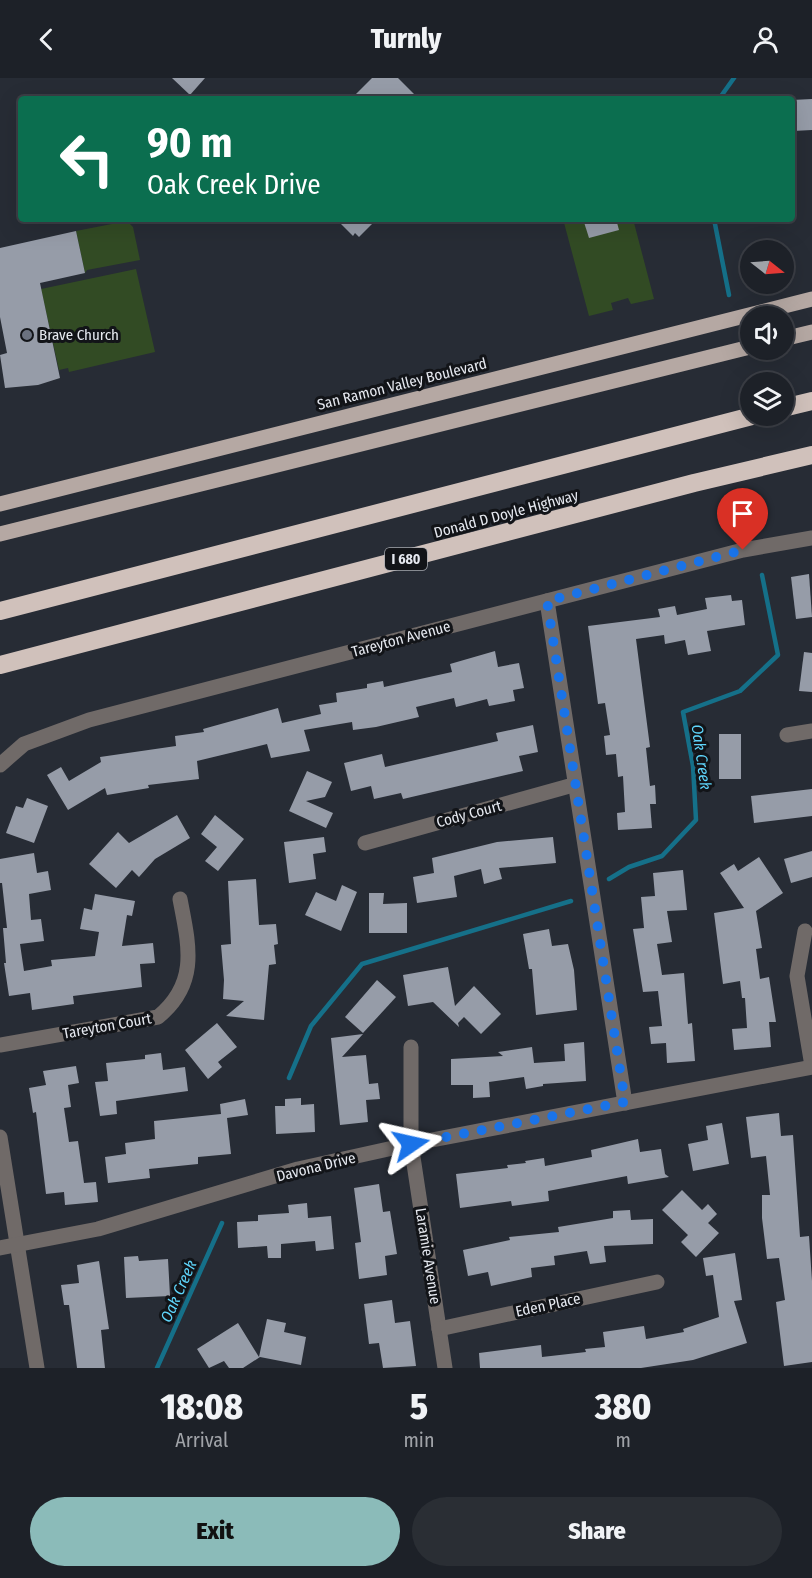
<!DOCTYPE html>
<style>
:root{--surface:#1d2128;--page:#2a2e34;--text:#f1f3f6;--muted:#a0a3a8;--line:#3b3e45;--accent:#8bbbb9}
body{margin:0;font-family:"Fira Sans Condensed",sans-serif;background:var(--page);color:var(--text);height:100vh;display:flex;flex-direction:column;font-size:22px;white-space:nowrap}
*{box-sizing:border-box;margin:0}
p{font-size:20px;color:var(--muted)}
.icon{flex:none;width:33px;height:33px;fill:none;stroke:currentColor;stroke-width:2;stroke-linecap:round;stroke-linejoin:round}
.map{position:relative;height:1290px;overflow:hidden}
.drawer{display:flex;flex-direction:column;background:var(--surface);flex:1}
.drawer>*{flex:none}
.hud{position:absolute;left:18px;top:18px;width:777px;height:126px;border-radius:6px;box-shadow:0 6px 24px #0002,0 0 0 2px var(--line);background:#0b6e4f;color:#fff;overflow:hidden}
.needle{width:39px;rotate:107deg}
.fabs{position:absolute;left:740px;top:162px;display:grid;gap:12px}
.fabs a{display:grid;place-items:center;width:54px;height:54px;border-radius:50%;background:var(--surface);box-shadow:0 6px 24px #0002,0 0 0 2px var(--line);font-size:30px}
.pin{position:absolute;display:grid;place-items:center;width:51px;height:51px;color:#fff;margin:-62px -26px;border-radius:50% 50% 50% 0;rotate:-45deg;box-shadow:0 0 6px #0007}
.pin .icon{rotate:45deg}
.me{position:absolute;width:66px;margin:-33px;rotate:79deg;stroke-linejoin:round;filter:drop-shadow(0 0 4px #0008)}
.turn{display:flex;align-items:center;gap:21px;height:126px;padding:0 30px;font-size:27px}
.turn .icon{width:78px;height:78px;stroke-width:2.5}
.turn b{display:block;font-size:42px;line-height:51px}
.eta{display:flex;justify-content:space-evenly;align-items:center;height:102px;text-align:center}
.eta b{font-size:36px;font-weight:800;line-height:42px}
.primary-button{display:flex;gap:12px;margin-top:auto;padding:12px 30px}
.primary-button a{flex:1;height:69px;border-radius:36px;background:var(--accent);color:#111;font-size:24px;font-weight:800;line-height:69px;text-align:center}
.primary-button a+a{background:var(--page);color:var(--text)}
header{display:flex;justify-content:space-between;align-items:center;height:78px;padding:0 30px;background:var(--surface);font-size:27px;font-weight:800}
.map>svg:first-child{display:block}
</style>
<header><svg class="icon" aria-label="back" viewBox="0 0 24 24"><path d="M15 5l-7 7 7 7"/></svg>Turnly<svg class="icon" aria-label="person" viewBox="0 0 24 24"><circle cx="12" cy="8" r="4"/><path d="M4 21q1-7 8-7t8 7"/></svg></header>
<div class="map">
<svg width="812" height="1290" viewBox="0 0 812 1290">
<rect width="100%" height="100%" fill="#272c35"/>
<g fill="#324b24">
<polygon points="563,141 633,141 654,221 631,226 628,220 611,225 613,232 589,238"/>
<polygon points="127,143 133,149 140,182 87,192 85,195 76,153"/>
<polygon points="136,191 155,274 69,294 68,290 59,292 41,211"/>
</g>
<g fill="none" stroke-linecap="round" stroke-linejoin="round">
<g stroke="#157089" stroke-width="4.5">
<polyline points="719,21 734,0"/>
<polyline points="714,141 729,217"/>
<polyline points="609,801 629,789 662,778 696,742 693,688 683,634 740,613 778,577 762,497"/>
<polyline points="289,1000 311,948 362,886 571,823"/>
<polyline points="157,1290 222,1145"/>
</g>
</g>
<g fill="#969ca8">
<polygon points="172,0 205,0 190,17"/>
<polygon points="372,0 398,0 419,21 351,21"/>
<polygon points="812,21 812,52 793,53 792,22"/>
<polygon points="336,141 377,141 359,159 355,155 353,158"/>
<polygon points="583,141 616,141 619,152 589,160"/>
<polygon points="76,153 85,195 40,205 60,300 38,307 5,310 0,277 7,275 0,239 0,170"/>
<polygon points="809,496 812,539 796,541 791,499"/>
<polygon points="731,517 732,523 742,522 745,547 707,553 711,573 688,577 685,562 665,566 664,557 636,561 650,669 646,670 650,708 655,707 656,726 650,726 652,750 618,752 617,735 625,734 623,698 618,699 616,676 606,677 604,658 610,657 605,625 598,626 588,548 660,539 658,531 675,528 677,537 707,531 705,520"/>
<polygon points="495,573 498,589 519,585 524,610 513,612 515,623 489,628 487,621 456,629 454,620 416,629 419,639 376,649 353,652 352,644 304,652 310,673 271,680 267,666 197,683 199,701 148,707 149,710 107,717 105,710 68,732 47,697 61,689 69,703 101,684 100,679 176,668 175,658 204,654 203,651 278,630 282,645 321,636 319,627 337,624 336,615 367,610 367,606 383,603 384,609 452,594 450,586"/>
<polygon points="804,574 812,575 812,614 799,613"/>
<polygon points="533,647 538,674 519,678 523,693 403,721 401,715 374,721 371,708 351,713 344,685 382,676 385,689 498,663 496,655"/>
<rect x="719" y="656" width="22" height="45"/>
<polygon points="307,693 332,704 325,719 306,723 333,735 326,750 289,733"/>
<polygon points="812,711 812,738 754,745 751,718"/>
<polygon points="27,720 48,728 34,765 6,755 16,728 23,730"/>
<polygon points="177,737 190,760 155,781 139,799 132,792 116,810 89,786 118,754 129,765"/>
<polygon points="215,737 244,761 218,793 205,783 217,769 201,756"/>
<polygon points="324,759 326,774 313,776 316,801 289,805 284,764"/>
<polygon points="553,759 556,785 499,790 502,801 484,806 481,791 454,798 457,819 417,825 413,799 434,795 432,780 497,764"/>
<polygon points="812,773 812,799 791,805 784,781"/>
<polygon points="34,775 37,795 48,793 51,812 29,816 31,842 41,841 44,863 20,866 24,893 52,888 51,882 95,878 99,854 80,851 84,830 92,832 95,816 135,823 132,838 127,837 122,868 153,865 155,885 140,886 142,909 73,918 74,926 32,932 30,915 9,918 4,885 6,885 3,850 7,850 2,805 0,805 0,781"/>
<polygon points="759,779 783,815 756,833 762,870 756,871 760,901 769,899 776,944 769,944 771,969 734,972 732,951 747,950 745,920 742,920 740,903 723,906 714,835 744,830 720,795 734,786 738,793"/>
<polygon points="683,792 687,832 667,833 672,864 657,866 662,897 684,895 688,946 692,945 695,983 667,985 666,965 651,966 649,949 662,948 658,913 643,914 633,851 644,850 641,819 655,818 653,795"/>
<polygon points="256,801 259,847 276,846 278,866 274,867 276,886 269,887 264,942 226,938 244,923 223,921 224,902 221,867 231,866 228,803"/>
<polygon points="342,807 357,814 341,853 305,837 316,814 336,823"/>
<polygon points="369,815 384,815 383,826 407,825 407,855 369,855"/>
<polygon points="549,851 552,868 568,866 574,892 577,932 536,937 532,891 529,891 523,856"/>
<polygon points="448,889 455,928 474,908 501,936 481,956 464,939 458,945 459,949 433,924 408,928 403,897"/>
<polygon points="377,902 396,919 363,955 345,939"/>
<polygon points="217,945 237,969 218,984 222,989 208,1001 185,972"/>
<polygon points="363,956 342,979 366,977 369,1006 378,1005 380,1021 366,1022 368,1044 340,1047 331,960"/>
<polygon points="584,964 586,1003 543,1006 543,1008 526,1011 524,999 489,1004 490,1019 473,1020 473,1007 451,1007 451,981 503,978 498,974 532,969 534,985 565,983 564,966"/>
<polygon points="161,975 163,992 185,989 188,1013 116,1023 117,1036 100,1038 95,1004 108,1003 106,985 145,981 145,977"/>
<polygon points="76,988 79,1005 68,1007 71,1029 64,1030 69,1064 78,1063 84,1105 96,1104 98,1124 65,1127 64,1114 46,1116 36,1034 33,1035 29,1010 46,1007 43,993"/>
<polygon points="301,1020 301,1027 314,1026 315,1054 276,1056 275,1028 285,1028 285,1021"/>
<polygon points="245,1021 248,1037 227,1040 231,1076 198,1079 198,1086 149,1091 150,1100 108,1105 105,1079 126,1076 125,1065 155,1061 154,1043 221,1036 220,1026"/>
<polygon points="779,1035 781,1058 793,1057 800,1159 809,1158 812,1203 812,1284 784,1288 776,1224 785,1222 779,1180 767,1181 762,1140 762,1117 770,1117 766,1078 751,1080 746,1039"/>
<polygon points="722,1045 729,1086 693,1093 688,1066 708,1062 706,1048"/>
<polygon points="638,1061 640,1074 661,1071 665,1096 669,1099 628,1106 627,1098 548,1113 549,1123 512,1128 511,1123 460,1130 456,1096 508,1090 507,1087 526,1085 525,1083 544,1080 545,1088 592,1079 591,1072"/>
<polygon points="379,1106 383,1134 390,1133 397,1176 385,1178 387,1197 359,1201 355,1165 361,1164 354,1110"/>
<polygon points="682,1112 702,1132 708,1126 717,1136 708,1145 719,1155 696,1179 681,1164 688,1157 662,1132"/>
<polygon points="307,1125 308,1140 331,1138 334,1171 316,1173 315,1163 281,1166 281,1180 268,1180 267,1168 238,1170 237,1144 258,1143 258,1137 289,1135 288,1127"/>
<polygon points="630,1132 631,1142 653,1141 653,1166 604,1168 606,1184 590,1186 587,1173 554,1178 555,1187 531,1190 532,1199 491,1208 488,1194 468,1198 463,1172 510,1162 509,1159 559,1154 558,1149 613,1140 613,1133"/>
<polygon points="735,1175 742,1222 734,1223 747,1265 693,1282 641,1290 480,1290 479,1275 541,1267 542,1279 586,1274 585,1271 605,1269 603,1254 644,1248 646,1261 684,1254 683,1251 719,1239 713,1197 706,1198 703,1180"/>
<polygon points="138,1178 139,1183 168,1181 170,1218 126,1220 124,1179"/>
<polygon points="99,1183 109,1251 101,1252 105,1290 77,1290 69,1227 64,1227 61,1207 79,1205 77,1187"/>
<polygon points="392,1222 395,1245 410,1243 416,1288 383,1290 379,1265 369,1266 364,1226"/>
<polygon points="267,1241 286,1245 284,1254 306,1259 301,1287 260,1279 243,1290 229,1290 224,1283 209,1290 197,1271 238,1245 259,1279"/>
</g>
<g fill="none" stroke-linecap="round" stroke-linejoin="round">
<g stroke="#706a68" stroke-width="15">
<polyline points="547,523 625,1025"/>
<polyline points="787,657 812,653"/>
<polyline points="0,687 24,666 89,642 743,472 812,460"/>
<polyline points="365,765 573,707"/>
<polyline points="805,853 797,898 812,988"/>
<path d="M0,967l158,-28c41,-34 31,-71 22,-118"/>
<polyline points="411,969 411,1066 445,1290"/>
<polyline points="0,1059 37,1290"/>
<polyline points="0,1170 98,1151 298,1091 411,1066 812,989"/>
<polyline points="439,1251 657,1204"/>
</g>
<g stroke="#b5a8a3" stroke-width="15">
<polyline points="783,261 812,254"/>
<polyline points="0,426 812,221"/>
<polyline points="0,456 750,269"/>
</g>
<g stroke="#d0c1bb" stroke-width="18">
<polyline points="783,330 812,323"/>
<polyline points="0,533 752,338"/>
<polyline points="0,587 694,405 812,377"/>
</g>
</g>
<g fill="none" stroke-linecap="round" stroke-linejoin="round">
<polyline stroke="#1a73e8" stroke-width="10" stroke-dasharray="0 18" points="411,1066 625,1024 547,523 743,472"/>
</g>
<circle fill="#6b7280" stroke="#121418" stroke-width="2" cx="27" cy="257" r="6"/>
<g text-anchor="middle" stroke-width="6" stroke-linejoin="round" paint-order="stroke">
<rect fill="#121418" stroke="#a6a9af" stroke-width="1.5" x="385" y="470" width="42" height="22" rx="4.5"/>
<g font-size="14" font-weight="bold" fill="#e6e9f0">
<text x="406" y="486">I 680</text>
</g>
<g font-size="15" fill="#e6e9f0" stroke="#121418" text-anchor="start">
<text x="39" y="262">Brave Church</text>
</g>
<g font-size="15" fill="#e6e9f0" stroke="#121418">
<text transform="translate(402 306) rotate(-14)" y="5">San Ramon Valley Boulevard</text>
<text transform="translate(506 436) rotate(-15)" y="5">Donald D Doyle Highway</text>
<text transform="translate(401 561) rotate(-15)" y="5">Tareyton Avenue</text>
<text transform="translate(469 736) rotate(-15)" y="5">Cody Court</text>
<text transform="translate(107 948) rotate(-10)" y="5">Tareyton Court</text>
<text transform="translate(316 1089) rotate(-14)" y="5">Davona Drive</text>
<text transform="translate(428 1178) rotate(81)" y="5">Laramie Avenue</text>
<text transform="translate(548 1227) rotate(-12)" y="5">Eden Place</text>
</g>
<g font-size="16" font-style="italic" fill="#5fd5fb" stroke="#121418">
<text transform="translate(702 679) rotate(82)" y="6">Oak Creek</text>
<text transform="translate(178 1213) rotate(-66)" y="6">Oak Creek</text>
</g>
</g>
</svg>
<div class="fabs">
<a><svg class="needle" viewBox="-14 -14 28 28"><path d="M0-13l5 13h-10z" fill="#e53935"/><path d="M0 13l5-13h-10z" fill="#a0a3a8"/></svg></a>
<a><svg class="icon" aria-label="sound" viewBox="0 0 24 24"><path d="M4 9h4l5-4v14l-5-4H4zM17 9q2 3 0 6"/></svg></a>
<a><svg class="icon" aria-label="layers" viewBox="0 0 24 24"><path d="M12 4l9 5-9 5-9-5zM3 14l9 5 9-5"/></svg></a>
</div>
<div class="pin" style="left:743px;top:472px;background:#d93025"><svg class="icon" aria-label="arrive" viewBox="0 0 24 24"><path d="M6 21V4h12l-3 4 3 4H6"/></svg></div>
<svg class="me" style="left:411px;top:1066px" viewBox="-20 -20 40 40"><path d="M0-17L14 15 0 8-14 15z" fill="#1a73e8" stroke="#fff" stroke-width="4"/></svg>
<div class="hud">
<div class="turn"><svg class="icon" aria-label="left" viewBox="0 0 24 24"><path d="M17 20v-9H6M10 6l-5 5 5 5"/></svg><div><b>90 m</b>Oak Creek Drive</div></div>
</div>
</div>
<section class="drawer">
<div class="eta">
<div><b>18:08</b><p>Arrival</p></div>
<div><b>5</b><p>min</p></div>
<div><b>380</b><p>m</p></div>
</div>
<div class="primary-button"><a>Exit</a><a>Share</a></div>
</section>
